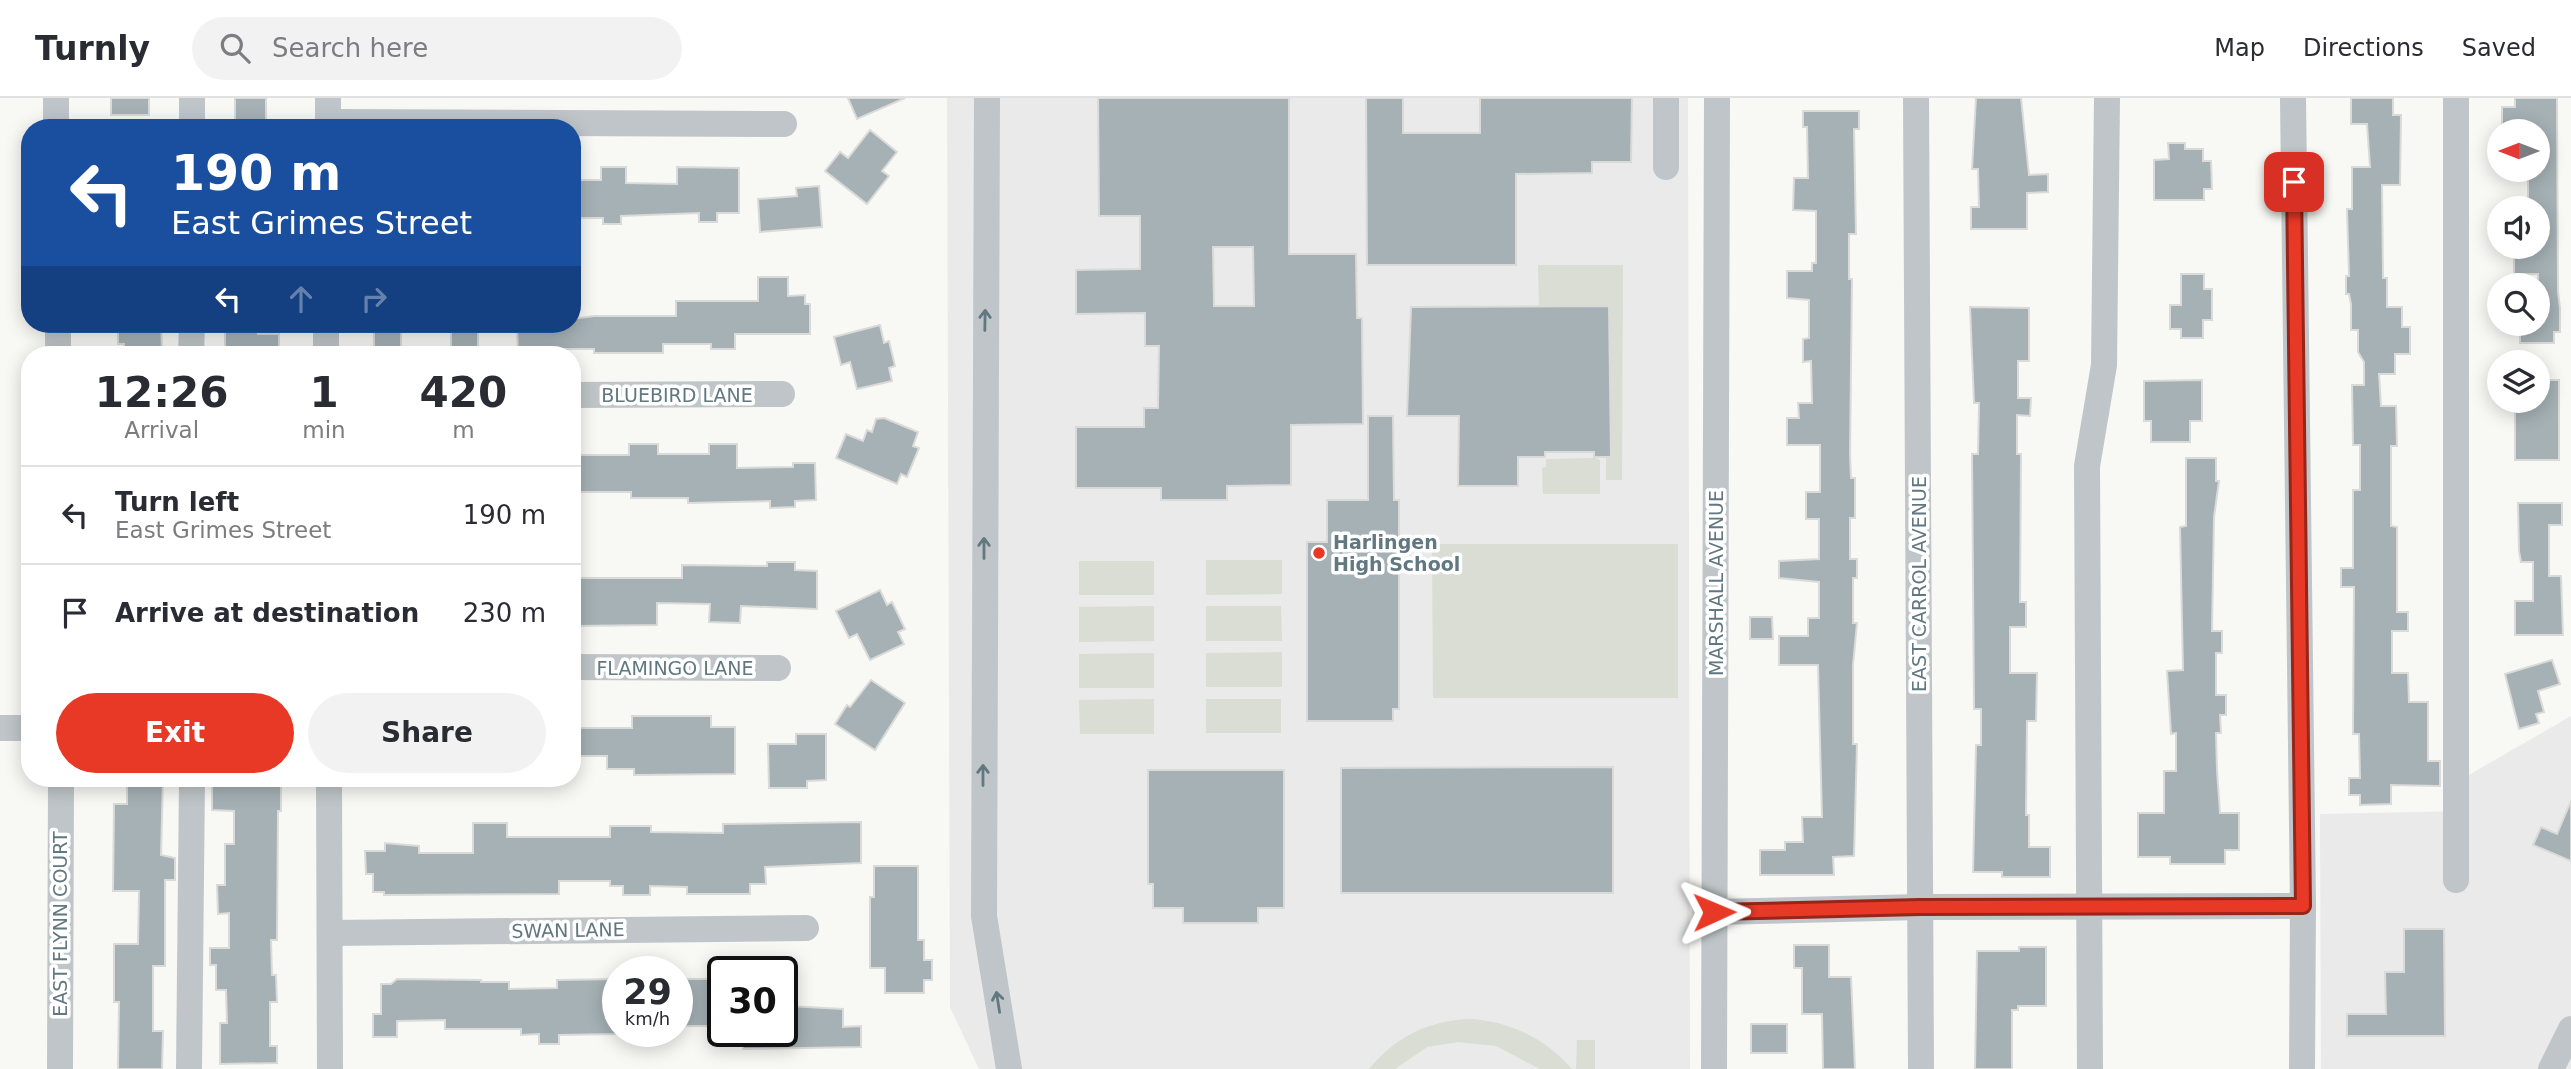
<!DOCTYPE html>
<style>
:root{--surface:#fff;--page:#f2f2f3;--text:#2b2b33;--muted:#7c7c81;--line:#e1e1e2;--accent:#e83926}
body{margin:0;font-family:"DejaVu Sans",sans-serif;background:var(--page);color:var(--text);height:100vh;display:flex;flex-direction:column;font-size:26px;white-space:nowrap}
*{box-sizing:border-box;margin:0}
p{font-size:23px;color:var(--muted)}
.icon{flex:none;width:38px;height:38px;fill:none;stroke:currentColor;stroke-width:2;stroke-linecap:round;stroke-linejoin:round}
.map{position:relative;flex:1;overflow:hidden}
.side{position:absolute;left:21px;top:248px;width:560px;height:441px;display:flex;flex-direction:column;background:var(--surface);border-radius:28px;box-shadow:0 4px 18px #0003}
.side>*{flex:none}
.top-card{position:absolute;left:21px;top:21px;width:560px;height:214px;border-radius:28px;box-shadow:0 4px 18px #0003;background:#1a4fa0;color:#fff;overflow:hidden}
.needle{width:46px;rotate:270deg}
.buttons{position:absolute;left:2487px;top:21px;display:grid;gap:14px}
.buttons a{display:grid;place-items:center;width:63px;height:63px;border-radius:50%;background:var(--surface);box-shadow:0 4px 18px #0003;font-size:35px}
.speed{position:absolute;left:602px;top:858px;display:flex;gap:14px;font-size:35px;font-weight:700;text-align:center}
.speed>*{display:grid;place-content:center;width:91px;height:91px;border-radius:50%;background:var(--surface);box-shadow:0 4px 18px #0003;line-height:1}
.speed small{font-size:18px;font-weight:400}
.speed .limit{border:4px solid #111;border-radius:10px;background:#fff;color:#111}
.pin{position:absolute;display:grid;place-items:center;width:60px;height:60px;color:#fff;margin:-30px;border-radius:14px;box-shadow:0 4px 10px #0006}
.me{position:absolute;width:77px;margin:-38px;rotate:89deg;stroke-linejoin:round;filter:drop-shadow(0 0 5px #0008)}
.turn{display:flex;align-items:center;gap:24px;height:147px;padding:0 35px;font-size:32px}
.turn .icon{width:91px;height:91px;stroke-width:2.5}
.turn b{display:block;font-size:49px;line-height:60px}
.lanes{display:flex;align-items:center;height:66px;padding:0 35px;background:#0003;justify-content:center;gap:35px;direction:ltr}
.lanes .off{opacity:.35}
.eta{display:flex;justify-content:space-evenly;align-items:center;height:119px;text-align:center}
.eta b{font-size:42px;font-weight:700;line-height:49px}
.button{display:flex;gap:14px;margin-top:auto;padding:14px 35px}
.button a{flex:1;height:80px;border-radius:42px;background:var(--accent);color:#fff;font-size:28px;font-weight:700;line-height:80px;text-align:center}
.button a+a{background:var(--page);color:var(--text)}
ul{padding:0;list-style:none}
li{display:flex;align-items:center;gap:21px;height:98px;padding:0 35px;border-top:2px solid var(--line)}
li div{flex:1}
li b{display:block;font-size:26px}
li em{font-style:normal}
header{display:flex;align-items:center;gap:42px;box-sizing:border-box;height:98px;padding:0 35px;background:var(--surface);border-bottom:2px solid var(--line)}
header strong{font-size:33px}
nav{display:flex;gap:38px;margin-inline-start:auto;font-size:24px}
.search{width:490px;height:63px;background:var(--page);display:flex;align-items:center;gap:18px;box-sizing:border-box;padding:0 24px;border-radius:38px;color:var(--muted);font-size:26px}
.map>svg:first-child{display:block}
</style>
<header>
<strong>Turnly</strong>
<div class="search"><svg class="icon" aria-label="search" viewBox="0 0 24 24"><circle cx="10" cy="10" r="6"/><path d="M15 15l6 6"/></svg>Search here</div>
<nav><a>Map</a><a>Directions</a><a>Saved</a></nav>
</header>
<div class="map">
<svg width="2571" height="971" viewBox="0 0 2571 971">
<rect width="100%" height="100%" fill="#f8f8f5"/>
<g fill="#e9eae9">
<polygon points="947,0 1688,0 1690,971 979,971 950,909"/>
<polygon points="2571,618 2571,971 2321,971 2320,716 2467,713 2467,678"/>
</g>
<g fill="#d9ddd4">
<polygon points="1538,167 1623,167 1622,382 1606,382 1606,359 1611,358 1609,208 1539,209"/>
<polygon points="1595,360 1600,362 1600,396 1543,396 1542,370 1546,369 1546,361"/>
<polygon points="1432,446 1678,446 1678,600 1433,600"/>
<polygon points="1206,462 1282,462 1282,496 1206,497"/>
<rect x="1079" y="463" width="75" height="34"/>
<polygon points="1154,508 1154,543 1079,544 1079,509"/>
<polygon points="1206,508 1281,508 1282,543 1206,543"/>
<polygon points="1282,554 1282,589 1206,589 1206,555"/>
<polygon points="1154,555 1154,590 1079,590 1079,556"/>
<polygon points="1154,601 1154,636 1080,636 1079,602"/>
<rect x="1206" y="601" width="75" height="34"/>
<path d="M1472,921c39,3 74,20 100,50h-32l-44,-23 -38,-4 -31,5 -32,22h-26c27,-33 61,-49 103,-50z"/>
<polygon points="1577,942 1595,942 1595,971 1576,971"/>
</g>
<g fill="#a5b1b5" stroke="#dadad8" stroke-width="2" fill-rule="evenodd">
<rect x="111" y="0" width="38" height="17"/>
<rect x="235" y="0" width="31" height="29"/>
<polygon points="848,0 905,0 857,21"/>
<path d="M1098,0h191v156h67l1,64h5l1,106 -72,1v60l-64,1v14h-66v-12h-85v-61h68v-19h14l1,-62h-14v-33l-69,1v-44l64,-1v-53h-41zM1213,149h40l1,59h-40z"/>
<polygon points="1366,0 1403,0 1403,35 1480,35 1480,0 1632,0 1631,64 1592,64 1592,75 1516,76 1516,167 1367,167"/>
<polygon points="1976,0 2021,0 2029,77 2048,76 2048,94 2027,95 2027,131 1971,131 1971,109 1979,109 1978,71 1972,71"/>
<polygon points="2351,0 2393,0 2393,17 2401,17 2400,87 2382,87 2383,180 2387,180 2387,209 2402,209 2402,229 2410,229 2410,256 2395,256 2395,276 2379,276 2381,308 2396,308 2397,348 2391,348 2391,428 2397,429 2397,514 2408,514 2408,533 2392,533 2392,575 2408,575 2409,604 2428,604 2428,663 2440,663 2440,688 2391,687 2391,706 2360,707 2360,697 2349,697 2349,680 2360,680 2359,636 2353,636 2354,489 2341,489 2341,470 2353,470 2353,392 2360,392 2360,347 2353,347 2352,287 2364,287 2364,264 2358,254 2358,232 2351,232 2351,206 2349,196 2346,196 2346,178 2349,178 2347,111 2352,111 2352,69 2370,69 2367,26 2351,26"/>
<polygon points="2515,0 2557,0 2558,194 2560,210 2560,234 2554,234 2554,245 2520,245 2520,226 2538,226 2538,176 2514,176 2514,149 2538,149 2538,107 2528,107 2528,72 2538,72 2538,33 2502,33 2502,9 2515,9"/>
<polygon points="1803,13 1859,13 1859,31 1854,31 1856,136 1849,136 1849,181 1852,181 1850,356 1851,380 1855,380 1855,420 1850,420 1850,461 1857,461 1857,480 1853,480 1853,525 1857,525 1853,567 1853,646 1857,646 1854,758 1833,759 1834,777 1760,777 1760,752 1785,752 1785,744 1803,744 1802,719 1822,719 1818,567 1779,567 1779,538 1808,538 1808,520 1819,520 1819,484 1779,480 1779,463 1819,461 1819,421 1806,421 1806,394 1820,394 1820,347 1787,347 1787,320 1799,320 1798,305 1812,305 1811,263 1803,264 1803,241 1809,240 1809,202 1787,200 1787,173 1812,173 1812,165 1816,165 1816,113 1793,112 1794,80 1808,80 1807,29 1803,29"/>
<polygon points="870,32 897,54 882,73 889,78 867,106 825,73 840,54 848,60"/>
<polygon points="2168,45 2185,45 2185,51 2203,51 2203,63 2211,63 2212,91 2204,91 2204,102 2154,102 2154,62 2169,61"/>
<polygon points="601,69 626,69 626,85 677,86 677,69 739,70 739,115 717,115 717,124 699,124 699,115 621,118 621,126 603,126 603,120 572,120 572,82 601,82"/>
<polygon points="819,88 822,129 760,134 758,101 797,98 796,90"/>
<polygon points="2181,176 2204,176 2204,191 2212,191 2212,222 2203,222 2203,240 2181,240 2181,231 2170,231 2170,207 2181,207"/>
<polygon points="758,179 788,179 788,198 805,197 805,206 810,206 810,236 735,236 735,251 711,251 711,246 663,246 663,255 594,255 594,251 547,251 547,257 518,257 517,226 572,226 572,221 594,218 676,218 676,203 758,203"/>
<polygon points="1609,208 1611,359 1594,359 1594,354 1545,354 1545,359 1518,359 1518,388 1458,388 1459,318 1407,318 1411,209"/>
<polygon points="1970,209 2029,210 2029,263 2018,263 2018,300 2031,300 2030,318 2017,317 2017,356 2021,356 2020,504 2026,504 2026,529 2010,529 2010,575 2037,575 2036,623 2027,623 2026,717 2029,717 2029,749 2050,749 2050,779 2002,779 2002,774 1973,774 1976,647 1981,647 1981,611 1974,611 1972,356 1978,356 1979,305 1974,305"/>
<polygon points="118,226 161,226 162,251 153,251 153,257 124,257 124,246 118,246"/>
<polygon points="225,226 258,226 258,236 279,236 279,257 225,257"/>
<rect x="374" y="226" width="27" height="31"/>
<rect x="451" y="226" width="27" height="28"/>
<polygon points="880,227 884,245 889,243 895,268 889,270 892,283 857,291 850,264 841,267 834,239"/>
<polygon points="2202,282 2202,323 2190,323 2190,344 2151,344 2151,323 2144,323 2144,283"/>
<polygon points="2538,282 2559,282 2559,362 2515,362 2515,307 2538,303"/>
<polygon points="1368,318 1393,318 1394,402 1399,402 1399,611 1393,611 1393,623 1307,623 1307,444 1327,444 1327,402 1368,402"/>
<polygon points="884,320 918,334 913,348 919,350 907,379 901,376 897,386 836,360 846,336 863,343 867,332 872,334 876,321"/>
<polygon points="629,346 658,346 658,356 709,356 709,346 737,346 737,370 793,369 793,365 815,365 816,402 795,403 795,409 770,410 770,403 688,405 688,400 631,400 631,394 572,394 572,357 629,357"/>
<polygon points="2186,360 2216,360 2216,383 2219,383 2214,419 2212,533 2222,533 2222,555 2216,555 2216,597 2226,597 2226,617 2220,617 2221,635 2216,635 2217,672 2220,715 2239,715 2239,752 2225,752 2225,766 2170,766 2170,759 2138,759 2138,715 2164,715 2164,673 2176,673 2176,635 2171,636 2167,573 2183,572 2180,429 2186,428"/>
<polygon points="2518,405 2562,405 2562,427 2549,427 2549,478 2561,478 2563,537 2515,537 2515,503 2533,503 2533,464 2521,464 2519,453"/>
<polygon points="767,464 795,464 795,472 817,473 817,511 741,508 740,525 709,524 710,506 657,505 657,527 572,528 572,480 682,480 682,467 767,468"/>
<polygon points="880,492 887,507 892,504 905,531 898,534 904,546 870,562 857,536 849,540 836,513"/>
<polygon points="1750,519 1772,519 1773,541 1750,541"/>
<polygon points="2552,562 2560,586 2538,593 2544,614 2536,616 2539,625 2519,631 2505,576"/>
<polygon points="871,582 905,605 875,652 835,626 847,607 850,609"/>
<polygon points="632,618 711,618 711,629 735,629 735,676 634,677 634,671 607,671 607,658 572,658 572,630 632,630"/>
<polygon points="796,636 826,636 826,682 807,683 807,690 769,690 768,646 796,646"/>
<polygon points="1613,669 1613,795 1341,795 1341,670"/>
<polygon points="1148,672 1284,672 1284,810 1258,810 1258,825 1183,825 1183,810 1153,810 1153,786 1148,786"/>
<polygon points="127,681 163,681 161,757 175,760 175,782 165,782 165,868 153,868 153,933 163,933 162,971 118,971 119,904 114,904 114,846 138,846 139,793 113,793 114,706 127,706"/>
<polygon points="212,681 271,681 271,687 281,687 281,713 278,713 277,842 271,842 272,877 276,877 277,904 270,904 270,948 277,948 277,965 220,966 220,925 227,925 226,892 216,892 216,867 210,867 210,850 229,850 229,815 218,816 217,787 225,787 225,746 234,746 234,713 212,712"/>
<polygon points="2571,703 2571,763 2533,747 2541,729 2557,736"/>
<polygon points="861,724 861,765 765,769 766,786 750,786 750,796 687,796 687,789 650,788 650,797 623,797 623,788 610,788 610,783 559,783 559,796 384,797 384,794 373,794 373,776 366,776 365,753 385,753 385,745 419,748 419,755 473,755 473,725 507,725 507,739 610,739 610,728 651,728 651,734 723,735 723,726"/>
<polygon points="874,768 918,768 918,842 924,842 924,862 932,862 932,882 924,882 924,895 885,895 885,870 870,870 870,799 874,799"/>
<polygon points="2404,831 2444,831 2445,938 2347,938 2347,916 2386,916 2385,874 2404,874"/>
<polygon points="1794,847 1829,847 1829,879 1851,879 1855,971 1823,971 1822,916 1802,916 1802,870 1794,870"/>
<polygon points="2019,849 2046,849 2046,908 2018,908 2018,912 2012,912 2012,971 1975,971 1977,853 2019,853"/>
<polygon points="397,881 481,882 481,884 509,884 509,891 557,890 557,882 618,881 618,936 559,937 559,946 539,946 539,936 521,937 521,931 445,931 445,922 397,923 397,939 373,939 373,916 381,916 381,886 391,886"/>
<polygon points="677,881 714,881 714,896 723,896 723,928 677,928"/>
<polygon points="788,908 843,911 843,929 861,928 861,949 743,951 743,933 789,933"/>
<rect x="1751" y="926" width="36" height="29"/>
</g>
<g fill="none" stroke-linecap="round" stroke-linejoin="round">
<g stroke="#bfc5c8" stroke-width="26">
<polyline points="56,0 56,30"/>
<polyline points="987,0 984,818 1009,971"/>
<polyline points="1666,0 1666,69"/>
<polyline points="1916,0 1921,971"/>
<polyline points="2293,0 2303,808 2302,971"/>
<polyline points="2456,0 2456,782"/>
<polyline points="328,24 784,26"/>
<polyline points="192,30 192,0"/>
<polyline points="328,30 328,0"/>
<polyline points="58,226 58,257"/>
<polyline points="191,257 192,226"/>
<polyline points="326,257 326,226"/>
<polyline points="572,297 782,296"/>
<polyline points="572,569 778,570"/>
<polyline points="0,630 30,630"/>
<polyline points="329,681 330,971"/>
<polyline points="1714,814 1921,809 2303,808"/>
<polyline points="330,835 806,830"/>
<polyline points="60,971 61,681"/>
<polyline points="189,971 192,681"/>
<polyline points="1714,971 1717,0"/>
<polyline points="2090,971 2087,368 2104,267 2107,0"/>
<polyline points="2551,971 2571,931"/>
</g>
</g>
<defs><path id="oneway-shaft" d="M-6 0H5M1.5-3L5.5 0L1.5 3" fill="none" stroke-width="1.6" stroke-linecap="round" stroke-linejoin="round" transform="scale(1.75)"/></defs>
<g stroke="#627881">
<use href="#oneway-shaft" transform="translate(985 222) rotate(-89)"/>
<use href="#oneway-shaft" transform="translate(984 450) rotate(-90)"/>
<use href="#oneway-shaft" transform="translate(983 677) rotate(-90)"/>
<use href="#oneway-shaft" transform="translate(998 904) rotate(-99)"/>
</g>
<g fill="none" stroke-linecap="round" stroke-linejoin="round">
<defs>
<polyline id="route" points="1714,814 1920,809 2303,808 2294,84"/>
</defs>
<use href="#route" stroke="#972519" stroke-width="18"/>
<use href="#route" stroke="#e83926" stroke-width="12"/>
</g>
<circle fill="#e83926" stroke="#fff" stroke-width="2.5" cx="1319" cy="455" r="7"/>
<g text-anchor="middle" stroke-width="7" stroke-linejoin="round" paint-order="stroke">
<g font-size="19" fill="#627881" stroke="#fff">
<text x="677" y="304">BLUEBIRD LANE</text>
<text transform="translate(1716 485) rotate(-90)" y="7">MARSHALL AVENUE</text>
<text transform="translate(1919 486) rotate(-90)" y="7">EAST CARROL AVENUE</text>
<text x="675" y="577">FLAMINGO LANE</text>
<text transform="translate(60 826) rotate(-90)" y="7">EAST FLYNN COURT</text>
<text transform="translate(568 832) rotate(-1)" y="7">SWAN LANE</text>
</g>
<g font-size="19" font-weight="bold" fill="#627881" stroke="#fff" text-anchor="start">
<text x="1333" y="451">Harlingen<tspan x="1333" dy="22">High School</tspan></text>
</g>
</g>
</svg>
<div class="buttons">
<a><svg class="needle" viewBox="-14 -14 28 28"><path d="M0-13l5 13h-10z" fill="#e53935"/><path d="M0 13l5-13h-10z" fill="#7c7c81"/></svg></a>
<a><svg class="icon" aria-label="sound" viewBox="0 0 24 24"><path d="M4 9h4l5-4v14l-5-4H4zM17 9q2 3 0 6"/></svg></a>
<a><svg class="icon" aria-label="search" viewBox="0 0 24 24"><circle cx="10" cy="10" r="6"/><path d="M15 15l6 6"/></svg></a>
<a><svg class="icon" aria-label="layers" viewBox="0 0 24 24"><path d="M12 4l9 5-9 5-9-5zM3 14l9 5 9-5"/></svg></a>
</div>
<div class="speed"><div>29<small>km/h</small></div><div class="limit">30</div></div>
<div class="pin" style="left:2294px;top:84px;background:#d93025"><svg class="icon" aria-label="arrive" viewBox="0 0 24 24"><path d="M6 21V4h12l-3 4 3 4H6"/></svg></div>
<svg class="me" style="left:1714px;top:814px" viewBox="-20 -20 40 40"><path d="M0-17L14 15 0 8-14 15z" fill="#e83926" stroke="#fff" stroke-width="4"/></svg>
<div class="top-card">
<div class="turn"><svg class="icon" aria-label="left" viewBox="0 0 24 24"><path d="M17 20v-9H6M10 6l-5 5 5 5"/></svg><div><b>190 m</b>East Grimes Street</div></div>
<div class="lanes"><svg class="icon" aria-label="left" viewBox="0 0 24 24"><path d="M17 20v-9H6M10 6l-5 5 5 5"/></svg><svg class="icon off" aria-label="ahead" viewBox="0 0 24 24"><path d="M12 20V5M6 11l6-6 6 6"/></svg><svg class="icon off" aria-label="right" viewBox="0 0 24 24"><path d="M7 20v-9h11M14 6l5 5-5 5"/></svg></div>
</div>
<section class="side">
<div class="eta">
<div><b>12:26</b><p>Arrival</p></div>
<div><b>1</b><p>min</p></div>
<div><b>420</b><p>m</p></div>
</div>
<ul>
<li><svg class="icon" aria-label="left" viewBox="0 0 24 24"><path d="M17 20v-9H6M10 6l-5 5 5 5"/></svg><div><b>Turn left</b><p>East Grimes Street</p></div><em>190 m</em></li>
<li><svg class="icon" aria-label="arrive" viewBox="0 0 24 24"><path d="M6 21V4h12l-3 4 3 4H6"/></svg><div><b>Arrive at destination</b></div><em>230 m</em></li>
</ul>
<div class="button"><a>Exit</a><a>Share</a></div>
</section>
</div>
